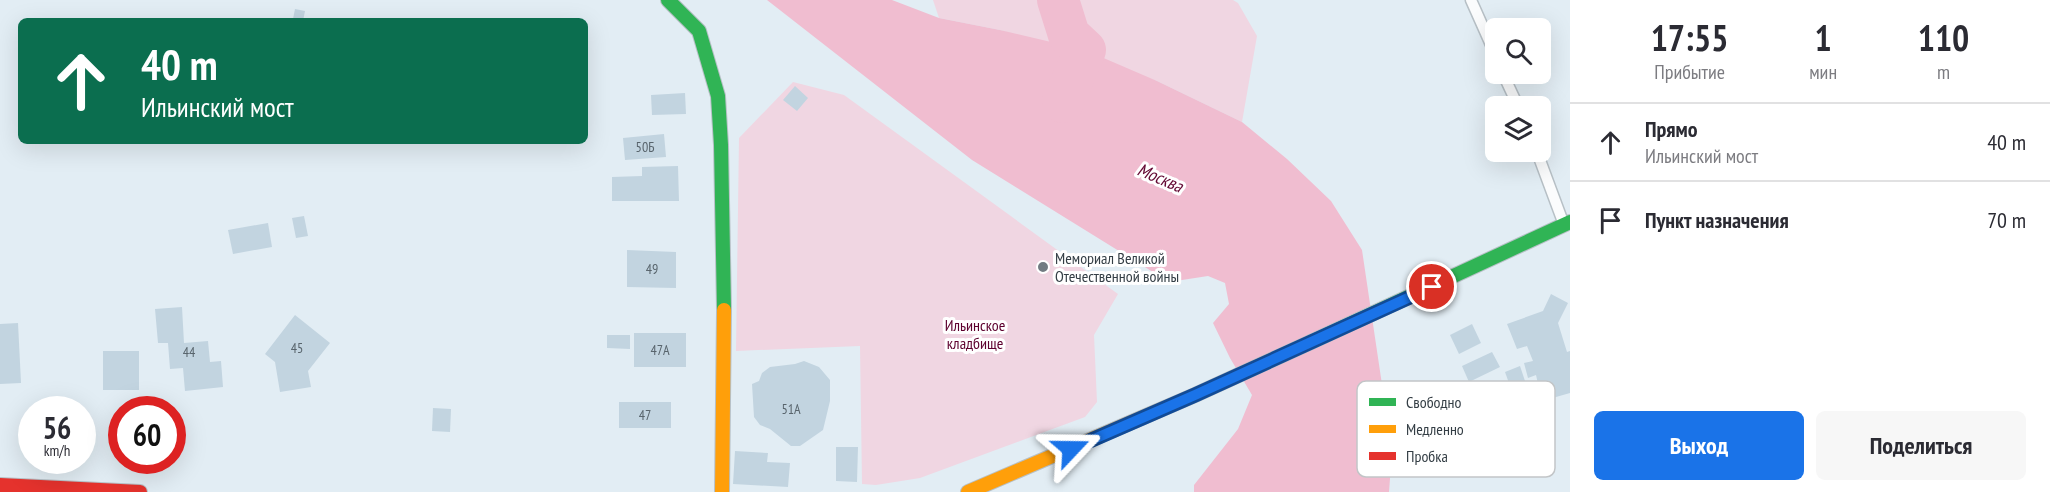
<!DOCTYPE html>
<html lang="ru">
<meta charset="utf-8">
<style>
:root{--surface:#fff;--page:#f7f7f7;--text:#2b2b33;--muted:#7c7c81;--line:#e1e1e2;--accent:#1a73e8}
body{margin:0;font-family:"PT Sans Narrow",sans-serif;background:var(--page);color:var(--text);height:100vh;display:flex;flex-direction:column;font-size:22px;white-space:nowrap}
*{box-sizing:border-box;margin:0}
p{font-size:20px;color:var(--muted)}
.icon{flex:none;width:33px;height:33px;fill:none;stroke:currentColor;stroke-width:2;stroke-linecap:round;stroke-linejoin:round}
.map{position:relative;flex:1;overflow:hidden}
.drawer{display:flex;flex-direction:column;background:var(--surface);width:480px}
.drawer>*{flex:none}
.hud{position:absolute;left:18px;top:18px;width:570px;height:126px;border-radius:9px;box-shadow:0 6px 24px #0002;background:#0b6e4f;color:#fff;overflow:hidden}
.buttons{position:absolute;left:1485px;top:18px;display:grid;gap:12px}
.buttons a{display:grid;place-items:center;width:66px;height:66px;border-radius:9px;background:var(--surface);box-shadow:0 6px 24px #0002;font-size:30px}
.speed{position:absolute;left:18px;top:396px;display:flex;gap:12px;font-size:30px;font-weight:700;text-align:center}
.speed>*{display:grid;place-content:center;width:78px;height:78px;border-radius:50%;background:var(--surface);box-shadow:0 6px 24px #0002;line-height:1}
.speed small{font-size:15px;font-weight:400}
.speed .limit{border:9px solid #d22;background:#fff;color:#111}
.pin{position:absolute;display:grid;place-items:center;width:51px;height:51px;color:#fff;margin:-26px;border:3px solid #fff;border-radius:50%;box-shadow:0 2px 6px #0007}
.me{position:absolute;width:66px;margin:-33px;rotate:67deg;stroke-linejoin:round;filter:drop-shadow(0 0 4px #0008)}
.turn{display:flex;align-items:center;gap:21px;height:126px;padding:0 24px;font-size:27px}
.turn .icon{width:78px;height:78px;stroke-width:2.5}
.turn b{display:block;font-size:42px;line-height:51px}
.eta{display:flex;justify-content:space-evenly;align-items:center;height:102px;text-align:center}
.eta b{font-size:36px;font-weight:700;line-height:42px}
.primary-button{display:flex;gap:12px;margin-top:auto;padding:12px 24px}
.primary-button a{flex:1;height:69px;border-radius:9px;background:var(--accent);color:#fff;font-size:24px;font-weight:700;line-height:69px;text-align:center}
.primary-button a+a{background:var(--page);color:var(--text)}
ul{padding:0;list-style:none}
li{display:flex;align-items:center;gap:18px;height:78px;padding:0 24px;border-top:2px solid var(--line)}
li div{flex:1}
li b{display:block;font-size:22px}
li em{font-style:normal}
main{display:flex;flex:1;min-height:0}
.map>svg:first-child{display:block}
</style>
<main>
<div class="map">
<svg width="1570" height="492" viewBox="0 0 1570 492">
<rect width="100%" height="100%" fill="#e2edf4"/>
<g fill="#f0d6e2">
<polygon points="933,0 1233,0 1238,3 1257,36 1242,122 1157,81 1000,30 939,18"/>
<polygon points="793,82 844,95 1118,294 1094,335 1097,402 1085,417 920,478 876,485 862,484 860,346 736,351 739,138"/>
</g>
<polygon fill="#f0bdd0" points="767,0 892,0 939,18 1000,30 1085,50 1157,81 1242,122 1287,159 1331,201 1362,250 1392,452 1389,492 1194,492 1194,485 1238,429 1252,395 1230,358 1213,323 1229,304 1225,283 1208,276 1169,282 972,160"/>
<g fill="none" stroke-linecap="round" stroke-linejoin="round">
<polyline stroke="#f0bdd0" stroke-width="42" points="1058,0 1069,35 1085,50 1063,102"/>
</g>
<g fill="#c2d4e0">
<polygon points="295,9 305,11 303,21 293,19"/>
<polygon points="795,86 808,98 797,111 783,100"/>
<polygon points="685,93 686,114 652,115 651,95"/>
<polygon points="664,134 666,157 625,160 623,138"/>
<polygon points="678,166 679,201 612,201 612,177 642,176 642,167"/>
<polygon points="304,216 308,236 296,238 292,218"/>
<polygon points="268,223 272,247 233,254 228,230"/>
<polygon points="627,250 676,252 676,288 627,287"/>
<polygon points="1551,294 1568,303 1558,323 1567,352 1570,351 1570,393 1542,401 1536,375 1528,378 1524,363 1533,361 1527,346 1517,349 1507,324 1543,311"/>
<polygon points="182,307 184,343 208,341 210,362 221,361 223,387 185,391 183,368 170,369 168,343 158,343 155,309"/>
<polygon points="295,315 330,343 308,371 311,387 280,392 275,362 265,354"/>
<polygon points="18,323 21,383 0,384 0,324"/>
<polygon points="1472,324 1481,343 1459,354 1450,335"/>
<rect x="634" y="333" width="52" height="34"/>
<polygon points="607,335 630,335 630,349 607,348"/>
<rect x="103" y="351" width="36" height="39"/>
<polygon points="1492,352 1500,367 1469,382 1462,366"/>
<polygon points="804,361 819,367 830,380 830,401 823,430 800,446 791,446 770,429 760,425 754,417 752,384 759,381 762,373 770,367 795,364"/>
<polygon points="1520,366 1525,381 1510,386 1505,372"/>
<rect x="619" y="402" width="52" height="26"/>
<polygon points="433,408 451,409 450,432 432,431"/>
<polygon points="836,447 858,447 857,482 836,481"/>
<polygon points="735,451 768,453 767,462 790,463 788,487 733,484"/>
</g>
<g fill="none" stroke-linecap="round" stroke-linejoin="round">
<defs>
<g id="lane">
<polyline points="1471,0 1496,56"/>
<polyline points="1503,74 1518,106"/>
<polyline points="1537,152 1563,222"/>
</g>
<g id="fast">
<polyline points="668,0 699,31 718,96 721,145 724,310"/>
<polyline points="1311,342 1570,222"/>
</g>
<g id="slow">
<polyline points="722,492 724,310"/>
<polyline points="968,492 1195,395 1311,342"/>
</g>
<polyline id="jam" points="0,485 140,492"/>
</defs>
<use href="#lane" stroke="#b7c0c6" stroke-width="13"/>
<use href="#fast" stroke="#b7c0c6" stroke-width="16"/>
<use href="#slow" stroke="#b7c0c6" stroke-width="16"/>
<use href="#jam" stroke="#b7c0c6" stroke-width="16"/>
<use href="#lane" stroke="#fbfcfd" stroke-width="10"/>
<use href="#fast" stroke="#30b455" stroke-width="14"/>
<use href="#slow" stroke="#ff9f0a" stroke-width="14"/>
<use href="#jam" stroke="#e5322d" stroke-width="14"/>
</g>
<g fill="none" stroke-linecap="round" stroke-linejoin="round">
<defs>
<polyline id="route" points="1071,449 1195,395 1432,287"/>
</defs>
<use href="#route" stroke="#114b97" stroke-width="15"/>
<use href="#route" stroke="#1a73e8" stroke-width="10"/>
</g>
<circle fill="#717b82" stroke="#fff" stroke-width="2" cx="1043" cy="267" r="6"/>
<g text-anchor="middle" stroke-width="6" stroke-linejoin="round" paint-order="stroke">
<g font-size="14" fill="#58646c">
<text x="645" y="152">50Б</text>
<text x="652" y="274">49</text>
<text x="297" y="353">45</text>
<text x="660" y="355">47А</text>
<text x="189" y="357">44</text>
<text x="791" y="414">51А</text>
<text x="645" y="420">47</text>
</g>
<g font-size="16" fill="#343e45" stroke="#fff" text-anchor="start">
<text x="1055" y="264">Мемориал Великой<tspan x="1055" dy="18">Отечественной войны</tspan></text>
</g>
<g font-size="16" fill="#5d002e" stroke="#fff">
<text x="975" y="331">Ильинское<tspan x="975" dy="18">кладбище</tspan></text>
</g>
<g font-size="18" font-style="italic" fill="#630833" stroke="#fff">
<text transform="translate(1160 178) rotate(23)" y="6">Москва</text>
</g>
</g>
<rect x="1357" y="381" width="198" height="96" rx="9" fill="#fff" stroke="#c2c5c7" stroke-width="1.5"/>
<rect x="1369" y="398" width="27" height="8" fill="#30b455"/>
<rect x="1369" y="425" width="27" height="8" fill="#ff9f0a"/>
<rect x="1369" y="452" width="27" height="8" fill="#e5322d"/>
<g font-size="16" fill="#343e45">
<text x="1406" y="408">Свободно</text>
<text x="1406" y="435">Медленно</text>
<text x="1406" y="462">Пробка</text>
</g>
</svg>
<div class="buttons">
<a><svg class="icon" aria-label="search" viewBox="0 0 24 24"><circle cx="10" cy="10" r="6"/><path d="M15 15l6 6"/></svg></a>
<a><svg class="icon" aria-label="layers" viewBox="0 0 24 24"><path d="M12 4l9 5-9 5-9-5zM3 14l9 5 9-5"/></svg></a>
</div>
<div class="speed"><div>56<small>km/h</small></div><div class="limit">60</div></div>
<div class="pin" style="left:1432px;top:287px;background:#d93025"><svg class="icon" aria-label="arrive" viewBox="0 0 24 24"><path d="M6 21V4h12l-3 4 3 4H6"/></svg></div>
<svg class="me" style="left:1071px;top:449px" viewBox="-20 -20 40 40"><path d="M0-17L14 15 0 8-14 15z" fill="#1a73e8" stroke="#fff" stroke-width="4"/></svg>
<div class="hud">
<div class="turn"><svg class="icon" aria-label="ahead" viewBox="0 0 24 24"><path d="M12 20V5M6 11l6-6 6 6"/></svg><div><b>40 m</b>Ильинский мост</div></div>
</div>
</div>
<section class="drawer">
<div class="eta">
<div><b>17:55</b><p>Прибытие</p></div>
<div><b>1</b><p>мин</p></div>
<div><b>110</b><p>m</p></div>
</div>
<ul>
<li><svg class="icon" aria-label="ahead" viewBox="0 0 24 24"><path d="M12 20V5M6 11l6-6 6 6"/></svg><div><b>Прямо</b><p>Ильинский мост</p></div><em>40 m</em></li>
<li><svg class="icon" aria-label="arrive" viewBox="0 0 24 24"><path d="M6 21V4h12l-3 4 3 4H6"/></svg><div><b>Пункт назначения</b></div><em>70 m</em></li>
</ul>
<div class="primary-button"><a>Выход</a><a>Поделиться</a></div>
</section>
</main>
